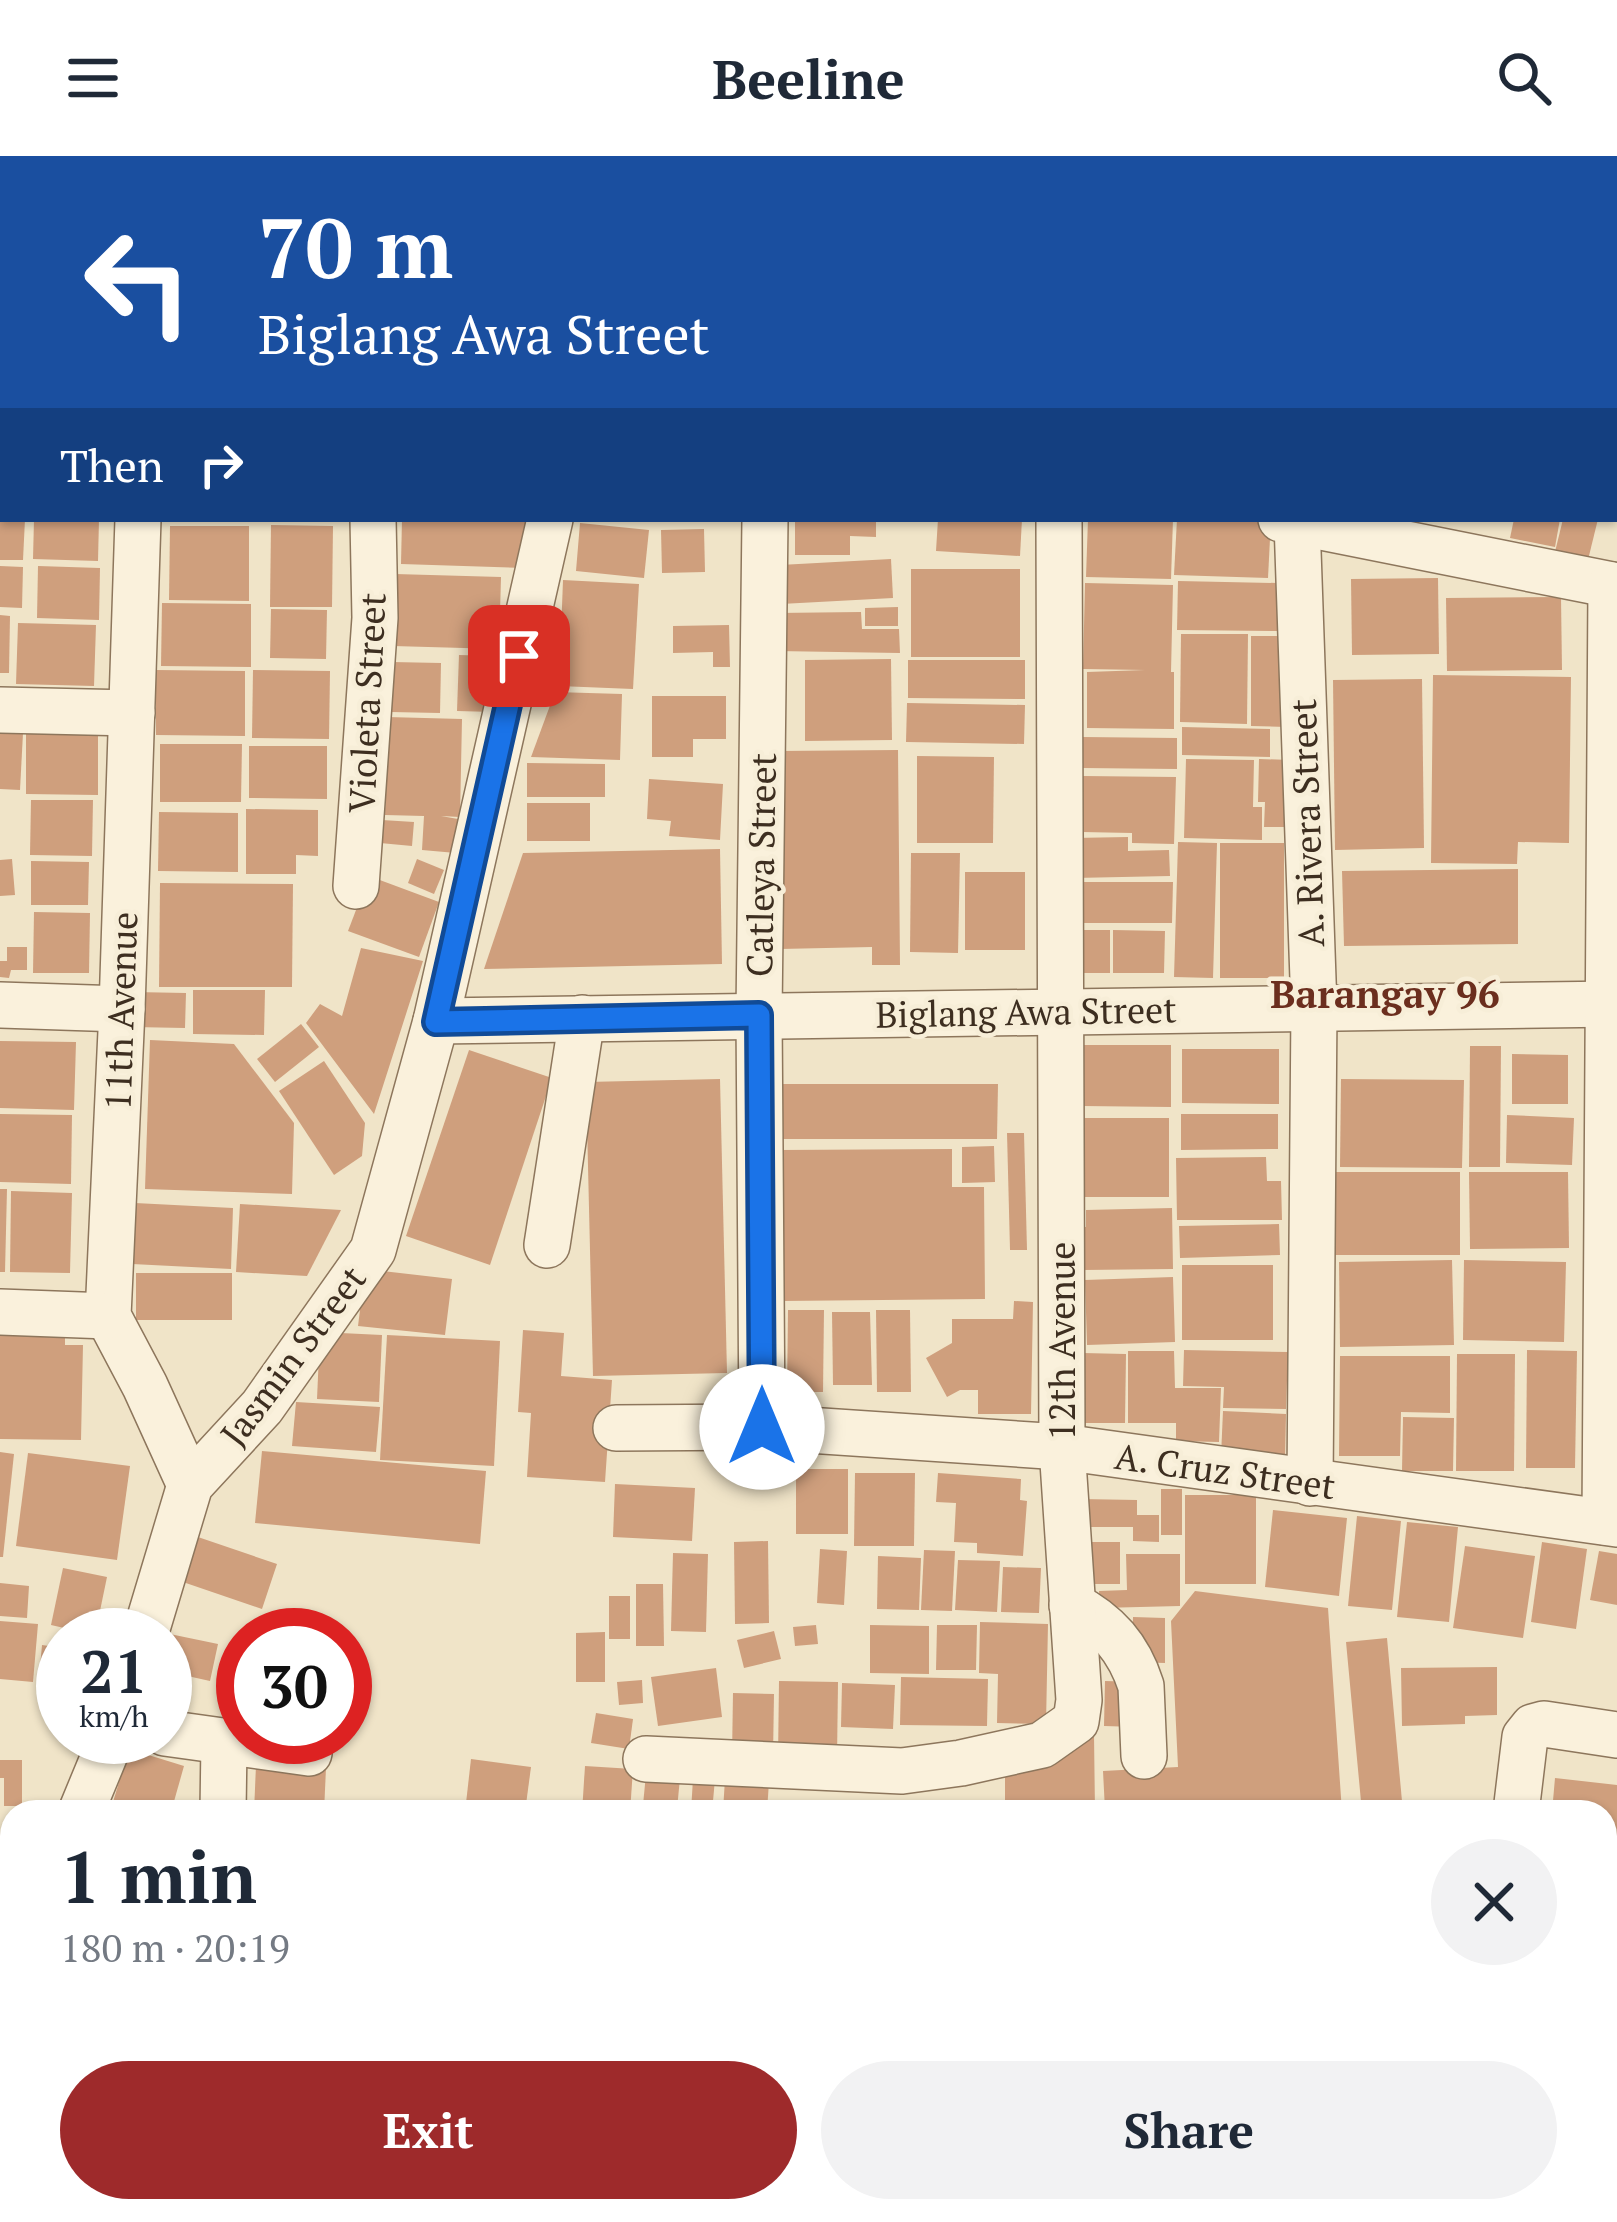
<!DOCTYPE html>
<meta charset="utf-8">
<style>
:root{--surface:#fff;--page:#f2f2f3;--text:#1f2937;--muted:#747a83;--accent:#9e2a2b}
body{margin:0;font-family:"PT Serif",serif;background:var(--page);color:var(--text);height:100vh;display:flex;flex-direction:column;font-size:45px;white-space:nowrap}
*{box-sizing:border-box;margin:0}
p{font-size:39px;color:var(--muted)}
.icon{flex:none;width:66px;height:66px;fill:none;stroke:currentColor;stroke-width:2;stroke-linecap:round;stroke-linejoin:round}
.map{position:relative;flex:1;overflow:hidden}
.drawer{position:absolute;left:0px;top:1644px;width:1617px;height:423px;display:flex;flex-direction:column;background:var(--surface);border-radius:36px 36px 0 0;box-shadow:0 3px 9px #0004}
.drawer>*{flex:none}
.hud{position:absolute;left:0px;top:0px;width:1617px;height:366px;box-shadow:0 3px 9px #0004;background:#1a4fa0;color:#fff;overflow:hidden}
.speed{position:absolute;left:36px;top:1452px;display:flex;gap:24px;font-size:60px;font-weight:700;text-align:center}
.speed>*{display:grid;place-content:center;width:156px;height:156px;border-radius:50%;background:var(--surface);box-shadow:0 3px 9px #0004;line-height:1}
.speed small{font-size:30px;font-weight:400}
.speed .limit{border:18px solid #d22;background:#fff;color:#111}
.pin{position:absolute;display:grid;place-items:center;width:102px;height:102px;color:#fff;margin:-51px;border-radius:24px;box-shadow:0 6px 18px #0006}
.me{position:absolute;width:132px;margin:-66px;rotate:0deg;stroke-linejoin:round;filter:drop-shadow(0 0 9px #0008)}
.turn{display:flex;align-items:center;gap:42px;height:252px;padding:0 60px;font-size:54px}
.turn .icon{width:156px;height:156px;stroke-width:2.5}
.turn b{display:block;font-size:84px;line-height:102px}
.then{display:flex;align-items:center;height:114px;padding:0 60px;background:#0003;gap:24px;font-size:45px}
.round{display:grid;place-items:center;flex:none;width:126px;height:126px;border-radius:63px;background:var(--page)}
.headline{display:flex;align-items:center;justify-content:space-between;height:204px;padding:0 60px}
h1{font-size:72px;font-weight:700;line-height:90px}
.action{display:flex;gap:24px;margin-top:auto;padding:24px 60px}
.action a{flex:1;height:138px;border-radius:72px;background:var(--accent);color:#fff;font-size:48px;font-weight:700;line-height:138px;text-align:center}
.action a+a{background:var(--page);color:var(--text)}
header{display:flex;justify-content:space-between;align-items:center;height:156px;padding:0 60px;background:var(--surface);font-size:54px;font-weight:700}
.map>svg:first-child{display:block}
</style>
<header><svg class="icon" aria-label="menu" viewBox="0 0 24 24"><path d="M4 6h16M4 12h16M4 18h16"/></svg>Beeline<svg class="icon" aria-label="search" viewBox="0 0 24 24"><circle cx="10" cy="10" r="6"/><path d="M15 15l6 6"/></svg></header>
<div class="map">
<svg width="1617" height="2066" viewBox="0 0 1617 2066">
<rect width="100%" height="100%" fill="#f0e4c8"/>
<g fill="#cf9f7d">
<polygon points="0,363 25,363 23,404 0,404"/>
<polygon points="34,363 99,363 98,405 33,403"/>
<polygon points="402,363 527,363 525,412 401,408"/>
<polygon points="795,363 876,363 876,381 850,380 850,399 795,399"/>
<polygon points="938,363 1022,363 1020,400 936,395"/>
<polygon points="1088,363 1173,363 1171,423 1086,421"/>
<polygon points="1177,363 1271,363 1268,422 1174,419"/>
<polygon points="1514,363 1560,363 1555,391 1510,382"/>
<polygon points="1563,363 1598,363 1587,408 1554,400"/>
<polygon points="580,367 649,374 644,422 576,415"/>
<polygon points="271,369 333,370 332,451 270,451"/>
<polygon points="170,370 249,370 249,445 169,444"/>
<polygon points="704,373 705,416 662,417 661,374"/>
<polygon points="891,403 893,442 781,448 780,409"/>
<polygon points="0,410 23,411 22,452 0,451"/>
<polygon points="38,410 100,412 99,464 37,462"/>
<rect x="911" y="413" width="109" height="88"/>
<polygon points="395,418 501,421 499,493 393,490"/>
<polygon points="1438,422 1439,498 1352,499 1351,423"/>
<polygon points="563,424 639,428 633,533 559,530"/>
<polygon points="1178,425 1277,427 1277,475 1177,474"/>
<polygon points="1085,427 1173,429 1171,516 1174,516 1174,573 1087,572 1087,516 1145,514 1083,513"/>
<polygon points="1561,441 1562,514 1447,515 1446,442"/>
<polygon points="162,447 251,448 251,511 161,510"/>
<polygon points="898,451 898,470 865,470 865,452"/>
<polygon points="271,453 327,454 326,503 270,502"/>
<polygon points="861,456 862,473 899,473 900,497 776,495 776,457"/>
<polygon points="0,459 10,460 9,517 0,517"/>
<polygon points="18,467 96,469 94,530 16,528"/>
<polygon points="729,469 730,511 713,511 713,496 673,497 673,470"/>
<polygon points="1181,478 1248,478 1247,568 1180,566"/>
<polygon points="1251,480 1288,480 1287,571 1251,570"/>
<polygon points="459,499 495,500 494,556 457,555"/>
<polygon points="891,503 892,584 805,585 805,504"/>
<polygon points="908,504 1025,504 1025,543 908,542"/>
<polygon points="392,506 441,507 440,557 391,556"/>
<polygon points="156,514 245,515 245,580 156,579"/>
<polygon points="253,514 330,515 329,583 252,582"/>
<polygon points="1433,519 1571,521 1569,687 1518,686 1517,708 1431,707"/>
<polygon points="1422,523 1424,692 1335,694 1333,524"/>
<polygon points="555,536 622,538 620,604 531,601"/>
<polygon points="652,540 726,540 726,583 693,583 693,601 652,601"/>
<polygon points="907,547 1025,549 1024,588 906,586"/>
<polygon points="387,561 462,563 460,661 441,660 458,663 456,697 422,694 424,660 385,659"/>
<polygon points="1182,571 1270,573 1270,601 1182,599"/>
<polygon points="0,575 23,577 20,634 0,633"/>
<polygon points="26,575 98,575 98,639 26,638"/>
<polygon points="1083,581 1177,582 1177,613 1083,612"/>
<polygon points="160,588 242,588 241,646 160,646"/>
<polygon points="249,590 327,590 327,643 249,642"/>
<polygon points="898,594 900,809 872,809 872,791 780,793 778,595"/>
<polygon points="917,600 994,601 993,687 917,687"/>
<polygon points="1186,603 1254,604 1253,651 1262,651 1262,684 1184,682"/>
<polygon points="1259,603 1291,604 1289,671 1264,671 1265,646 1258,646"/>
<polygon points="527,607 605,608 605,641 527,641"/>
<polygon points="1083,620 1176,621 1174,688 1132,687 1132,677 1082,676"/>
<polygon points="649,623 723,628 720,684 669,680 671,665 647,663"/>
<polygon points="31,644 93,644 92,700 30,699"/>
<rect x="527" y="647" width="63" height="38"/>
<polygon points="246,653 318,654 318,700 296,699 296,718 246,718"/>
<polygon points="159,656 238,657 238,716 158,715"/>
<polygon points="382,664 414,666 412,690 380,687"/>
<polygon points="1128,681 1128,695 1169,694 1170,720 1074,722 1073,682"/>
<polygon points="1178,686 1217,687 1213,822 1174,821"/>
<rect x="1220" y="687" width="64" height="135"/>
<polygon points="720,693 722,808 484,813 523,697"/>
<polygon points="911,697 960,697 958,797 910,796"/>
<polygon points="12,703 15,739 0,740 0,704"/>
<polygon points="417,703 444,714 434,738 408,727"/>
<polygon points="31,705 89,706 88,749 31,749"/>
<polygon points="1518,713 1518,788 1344,790 1342,715"/>
<rect x="965" y="716" width="60" height="78"/>
<polygon points="369,720 439,746 419,801 348,775"/>
<polygon points="1078,726 1173,726 1172,767 1078,767"/>
<polygon points="160,727 293,728 292,831 159,831"/>
<polygon points="34,756 90,757 89,817 33,817"/>
<rect x="1076" y="774" width="34" height="43"/>
<polygon points="1113,774 1165,775 1164,817 1113,817"/>
<polygon points="7,791 27,791 27,814 11,814 9,822 0,821 0,805 7,805"/>
<polygon points="361,792 423,805 374,958 306,867 320,848 342,860"/>
<polygon points="193,834 265,834 264,879 193,878"/>
<polygon points="134,836 186,837 185,872 133,871"/>
<polygon points="301,868 319,891 275,926 257,903"/>
<polygon points="150,884 234,888 294,967 292,1038 145,1033"/>
<polygon points="0,885 76,886 74,954 0,952"/>
<polygon points="1082,889 1171,889 1171,951 1082,950"/>
<polygon points="1470,890 1501,890 1500,1011 1469,1011"/>
<polygon points="1182,893 1279,893 1279,948 1182,947"/>
<polygon points="469,894 552,922 490,1109 406,1080"/>
<polygon points="1512,898 1568,899 1568,948 1512,948"/>
<polygon points="324,905 365,967 362,1000 334,1019 279,935"/>
<polygon points="720,923 727,1217 593,1220 586,926"/>
<polygon points="1341,923 1464,924 1462,1012 1340,1011"/>
<polygon points="778,928 998,928 997,983 777,983"/>
<polygon points="0,958 72,959 71,1028 0,1026"/>
<polygon points="1181,958 1278,958 1278,993 1181,994"/>
<polygon points="1507,959 1574,962 1572,1009 1506,1007"/>
<rect x="1079" y="962" width="90" height="79"/>
<polygon points="1007,977 1024,977 1027,1094 1010,1094"/>
<polygon points="994,990 995,1026 962,1027 962,991"/>
<polygon points="952,993 952,1031 984,1031 985,1143 781,1145 780,994"/>
<polygon points="1266,1001 1267,1025 1281,1025 1282,1064 1177,1064 1176,1002"/>
<rect x="1329" y="1016" width="131" height="83"/>
<polygon points="1469,1016 1568,1016 1569,1092 1470,1093"/>
<polygon points="0,1033 7,1033 5,1116 0,1116"/>
<polygon points="11,1035 72,1037 70,1117 10,1116"/>
<polygon points="135,1047 233,1052 231,1113 132,1108"/>
<polygon points="240,1048 341,1054 307,1120 236,1116"/>
<polygon points="1172,1052 1173,1113 1083,1114 1075,1071 1086,1071 1086,1054"/>
<polygon points="1279,1068 1280,1099 1180,1102 1179,1070"/>
<polygon points="1452,1104 1454,1189 1340,1191 1339,1106"/>
<polygon points="1464,1104 1566,1106 1564,1186 1463,1184"/>
<rect x="1182" y="1109" width="91" height="75"/>
<polygon points="365,1113 452,1123 445,1179 358,1170"/>
<rect x="136" y="1117" width="96" height="47"/>
<polygon points="1173,1121 1175,1186 1087,1189 1085,1124"/>
<polygon points="1014,1145 1033,1146 1031,1258 978,1258 978,1234 960,1234 947,1241 926,1202 952,1187 952,1163 1013,1163"/>
<polygon points="788,1154 824,1154 823,1236 787,1236"/>
<polygon points="876,1154 910,1154 911,1236 877,1236"/>
<polygon points="832,1156 870,1156 872,1229 833,1229"/>
<polygon points="0,1172 65,1173 65,1189 83,1189 81,1284 0,1283"/>
<polygon points="523,1174 564,1177 561,1220 612,1224 605,1326 527,1321 531,1257 518,1256"/>
<polygon points="320,1176 382,1179 379,1246 317,1243"/>
<polygon points="387,1179 500,1185 494,1310 380,1304"/>
<polygon points="1184,1194 1288,1196 1286,1253 1223,1252 1224,1231 1183,1230"/>
<polygon points="1527,1194 1577,1195 1575,1312 1526,1312"/>
<polygon points="1128,1195 1174,1195 1175,1232 1221,1232 1219,1286 1176,1285 1176,1267 1128,1267"/>
<polygon points="1083,1197 1126,1198 1125,1267 1082,1267"/>
<polygon points="1457,1198 1515,1198 1514,1315 1456,1315"/>
<polygon points="1340,1200 1450,1200 1450,1257 1401,1256 1400,1300 1339,1300"/>
<polygon points="296,1246 380,1251 376,1296 292,1290"/>
<polygon points="1223,1255 1286,1258 1285,1303 1221,1300"/>
<polygon points="1403,1261 1454,1262 1453,1315 1402,1315"/>
<polygon points="262,1295 486,1315 480,1388 255,1367"/>
<polygon points="0,1296 14,1298 3,1401 0,1401"/>
<polygon points="28,1297 130,1310 117,1404 16,1390"/>
<rect x="796" y="1313" width="52" height="65"/>
<polygon points="855,1317 915,1317 914,1390 854,1390"/>
<polygon points="938,1317 1021,1323 1020,1344 1027,1345 1023,1400 977,1397 977,1387 954,1386 956,1347 936,1346"/>
<polygon points="615,1328 695,1332 692,1385 613,1381"/>
<rect x="1161" y="1333" width="21" height="46"/>
<rect x="1185" y="1339" width="71" height="89"/>
<polygon points="1081,1343 1137,1344 1137,1359 1159,1359 1159,1386 1133,1385 1133,1371 1081,1371"/>
<polygon points="1273,1354 1347,1362 1339,1440 1265,1431"/>
<polygon points="1357,1360 1401,1365 1392,1454 1348,1450"/>
<polygon points="1407,1366 1458,1371 1449,1466 1397,1461"/>
<polygon points="195,1380 277,1408 262,1453 180,1425"/>
<polygon points="768,1385 769,1467 735,1468 734,1386"/>
<rect x="1080" y="1386" width="40" height="42"/>
<polygon points="1542,1386 1587,1393 1576,1473 1531,1466"/>
<polygon points="1465,1390 1535,1400 1523,1482 1453,1472"/>
<polygon points="820,1393 847,1395 844,1449 817,1447"/>
<polygon points="924,1394 955,1395 952,1455 921,1454"/>
<polygon points="1599,1395 1617,1398 1617,1449 1590,1444"/>
<polygon points="673,1397 708,1398 706,1476 671,1475"/>
<polygon points="1126,1398 1180,1398 1180,1450 1100,1452 1099,1435 1127,1434"/>
<polygon points="878,1400 921,1402 919,1454 877,1453"/>
<polygon points="958,1404 1000,1405 997,1456 955,1454"/>
<polygon points="1003,1411 1041,1412 1039,1457 1001,1456"/>
<polygon points="63,1412 107,1421 95,1479 51,1469"/>
<polygon points="0,1427 29,1430 27,1462 0,1460"/>
<polygon points="636,1428 663,1428 664,1490 636,1490"/>
<polygon points="1195,1435 1328,1452 1342,1656 1207,1656 1206,1646 1105,1654 1103,1615 1178,1611 1171,1465"/>
<rect x="609" y="1440" width="21" height="43"/>
<polygon points="1133,1461 1165,1462 1165,1507 1132,1506"/>
<polygon points="0,1465 38,1468 33,1526 0,1523"/>
<polygon points="980,1466 1048,1468 1046,1568 997,1567 998,1518 979,1517"/>
<polygon points="816,1469 818,1488 795,1490 793,1471"/>
<polygon points="870,1469 929,1470 929,1518 870,1517"/>
<polygon points="937,1469 977,1469 976,1514 936,1514"/>
<polygon points="774,1475 781,1503 744,1512 737,1484"/>
<polygon points="605,1476 605,1526 576,1526 576,1477"/>
<polygon points="165,1477 218,1488 210,1525 165,1515"/>
<polygon points="1387,1482 1403,1656 1362,1656 1346,1486"/>
<polygon points="42,1489 63,1492 63,1535 38,1532"/>
<polygon points="1497,1511 1497,1559 1465,1560 1465,1568 1402,1570 1401,1512"/>
<polygon points="716,1512 722,1561 658,1570 651,1521"/>
<polygon points="901,1521 988,1523 987,1570 900,1569"/>
<polygon points="642,1524 643,1547 619,1549 617,1526"/>
<polygon points="779,1525 838,1526 837,1603 778,1603"/>
<polygon points="1105,1525 1137,1526 1136,1571 1104,1570"/>
<polygon points="842,1527 895,1529 893,1573 841,1571"/>
<polygon points="733,1537 774,1538 773,1601 732,1600"/>
<polygon points="596,1557 633,1563 629,1593 591,1587"/>
<polygon points="1074,1578 1094,1578 1095,1656 947,1656 947,1644 1005,1644 1005,1612 1048,1612 1048,1592"/>
<polygon points="129,1593 184,1610 171,1656 110,1656"/>
<polygon points="471,1603 531,1611 525,1656 465,1656"/>
<polygon points="0,1604 22,1604 22,1650 4,1650 4,1622 0,1622"/>
<polygon points="256,1609 326,1612 324,1656 254,1656"/>
<polygon points="585,1610 633,1613 630,1656 582,1656"/>
<polygon points="646,1618 680,1622 677,1653 643,1649"/>
<polygon points="693,1622 715,1623 712,1656 691,1656"/>
<polygon points="725,1622 769,1625 767,1656 723,1656"/>
<polygon points="1555,1622 1617,1629 1617,1999 1605,1997 1605,1656 1552,1656"/>
<rect x="0" y="1722" width="11" height="68"/>
<polygon points="0,1908 12,1909 12,1954 0,1955"/>
<rect x="0" y="1960" width="12" height="31"/>
<polygon points="0,2008 12,2008 12,2055 79,2055 80,2066 0,2066"/>
<polygon points="157,2055 214,2055 215,2066 157,2066"/>
<polygon points="228,2055 285,2055 285,2056 255,2066 231,2066"/>
<polygon points="361,2055 375,2055 378,2066 329,2066"/>
<polygon points="385,2055 477,2055 478,2066 387,2066"/>
<polygon points="738,2055 803,2055 805,2066 740,2066"/>
<polygon points="942,2055 1049,2055 1050,2066 944,2066"/>
<polygon points="1053,2055 1089,2055 1090,2066 1054,2066"/>
<polygon points="1120,2055 1273,2055 1273,2058 1201,2066 1121,2066"/>
<polygon points="1346,2055 1411,2055 1411,2066 1347,2066"/>
<polygon points="1418,2055 1481,2055 1480,2066 1417,2065"/>
<polygon points="1491,2055 1561,2055 1560,2066 1491,2066"/>
</g>
<g fill="none" stroke-linecap="round" stroke-linejoin="round">
<defs>
<g id="minor">
<polyline points="149,3 149,0"/>
<polyline points="1066,3 1066,0"/>
<polyline points="0,65 3,65"/>
<polyline points="0,268 3,269"/>
<polyline points="138,363 122,853 108,1160 145,1230 190,1329"/>
<polyline points="1281,363 1617,430"/>
<polyline points="1297,366 1314,852 1310,1327"/>
<polyline points="0,554 132,557"/>
<polyline points="356,730 375,462 373,363"/>
<polyline points="0,849 122,853"/>
<polyline points="436,865 1617,848"/>
<polyline points="547,1089 582,862"/>
<polyline points="0,1156 108,1160"/>
<polyline points="762,1271 759,858 765,363"/>
<polyline points="616,1272 762,1271 1062,1291 1617,1368"/>
<polyline points="1605,1366 1611,429"/>
<path d="M1072,1449c35,18 57,43 69,81l3,70"/>
<polyline points="145,1479 190,1329 262,1251 373,1094 436,865 550,363"/>
<polyline points="165,1577 309,1597"/>
<polyline points="646,1603 902,1615 961,1607 1042,1589 1076,1565 1079,1544 1062,1291 1059,363"/>
<polyline points="81,1656 112,1581"/>
<polyline points="223,1656 224,1587"/>
<polyline points="1516,1656 1525,1581 1533,1571 1544,1568 1617,1579"/>
<polyline points="0,1852 12,1823"/>
<polyline points="1605,2036 1617,2037"/>
<polyline points="126,2066 127,2055"/>
<polyline points="613,2066 641,2055"/>
</g>
</defs>
<use href="#minor" stroke="#8d765c" stroke-width="48"/>
<use href="#minor" stroke="#faf1dc" stroke-width="45"/>
</g>
<g fill="none" stroke-linecap="round" stroke-linejoin="round">
<defs>
<polyline id="route" points="519,500 436,866 759,859 762,1271"/>
</defs>
<use href="#route" stroke="#114b97" stroke-width="30"/>
<use href="#route" stroke="#1a73e8" stroke-width="21"/>
</g>
<g text-anchor="middle" stroke-width="9" stroke-linejoin="round" paint-order="stroke">
<g font-size="36" fill="#3d2e20" stroke="#f7eed8">
<text transform="translate(367 547) rotate(-87)" y="13">Violeta Street</text>
<text transform="translate(1307 667) rotate(-92)" y="13">A. Rivera Street</text>
<text transform="translate(761 709) rotate(-89)" y="13">Catleya Street</text>
<text transform="translate(121 855) rotate(-88)" y="13">11th Avenue</text>
<text transform="translate(1026 856) rotate(-1)" y="13">Biglang Awa Street</text>
<text transform="translate(1062 1185) rotate(-90)" y="13">12th Avenue</text>
<text transform="translate(293 1200) rotate(-53)" y="13">Jasmin Street</text>
<text transform="translate(1225 1315) rotate(8)" y="13">A. Cruz Street</text>
</g>
<g font-size="39" font-weight="bold" fill="#6b2e1e" stroke="#f7eed8">
<text x="1385" y="852">Barangay 96</text>
</g>
</g>
</svg>
<div class="speed"><div>21<small>km/h</small></div><div class="limit">30</div></div>
<div class="pin" style="left:519px;top:500px;background:#d93025"><svg class="icon" aria-label="arrive" viewBox="0 0 24 24"><path d="M6 21V4h12l-3 4 3 4H6"/></svg></div>
<svg class="me" style="left:762px;top:1271px" viewBox="-20 -20 40 40"><circle r="19" fill="#fff"/><path d="M0-13L10 11 0 6-10 11z" fill="#1a73e8"/></svg>
<div class="hud">
<div class="turn"><svg class="icon" aria-label="left" viewBox="0 0 24 24"><path d="M17 20v-9H6M10 6l-5 5 5 5"/></svg><div><b>70 m</b>Biglang Awa Street</div></div>
<div class="then">Then<svg class="icon" aria-label="right" viewBox="0 0 24 24"><path d="M7 20v-9h11M14 6l5 5-5 5"/></svg></div>
</div>
<section class="drawer">
<div class="headline"><div><h1>1 min</h1><p>180 m · 20:19</p></div><a class="round"><svg class="icon" aria-label="close" viewBox="0 0 24 24"><path d="M6 6l12 12M18 6L6 18"/></svg></a></div>
<div class="action"><a>Exit</a><a>Share</a></div>
</section>
</div>
